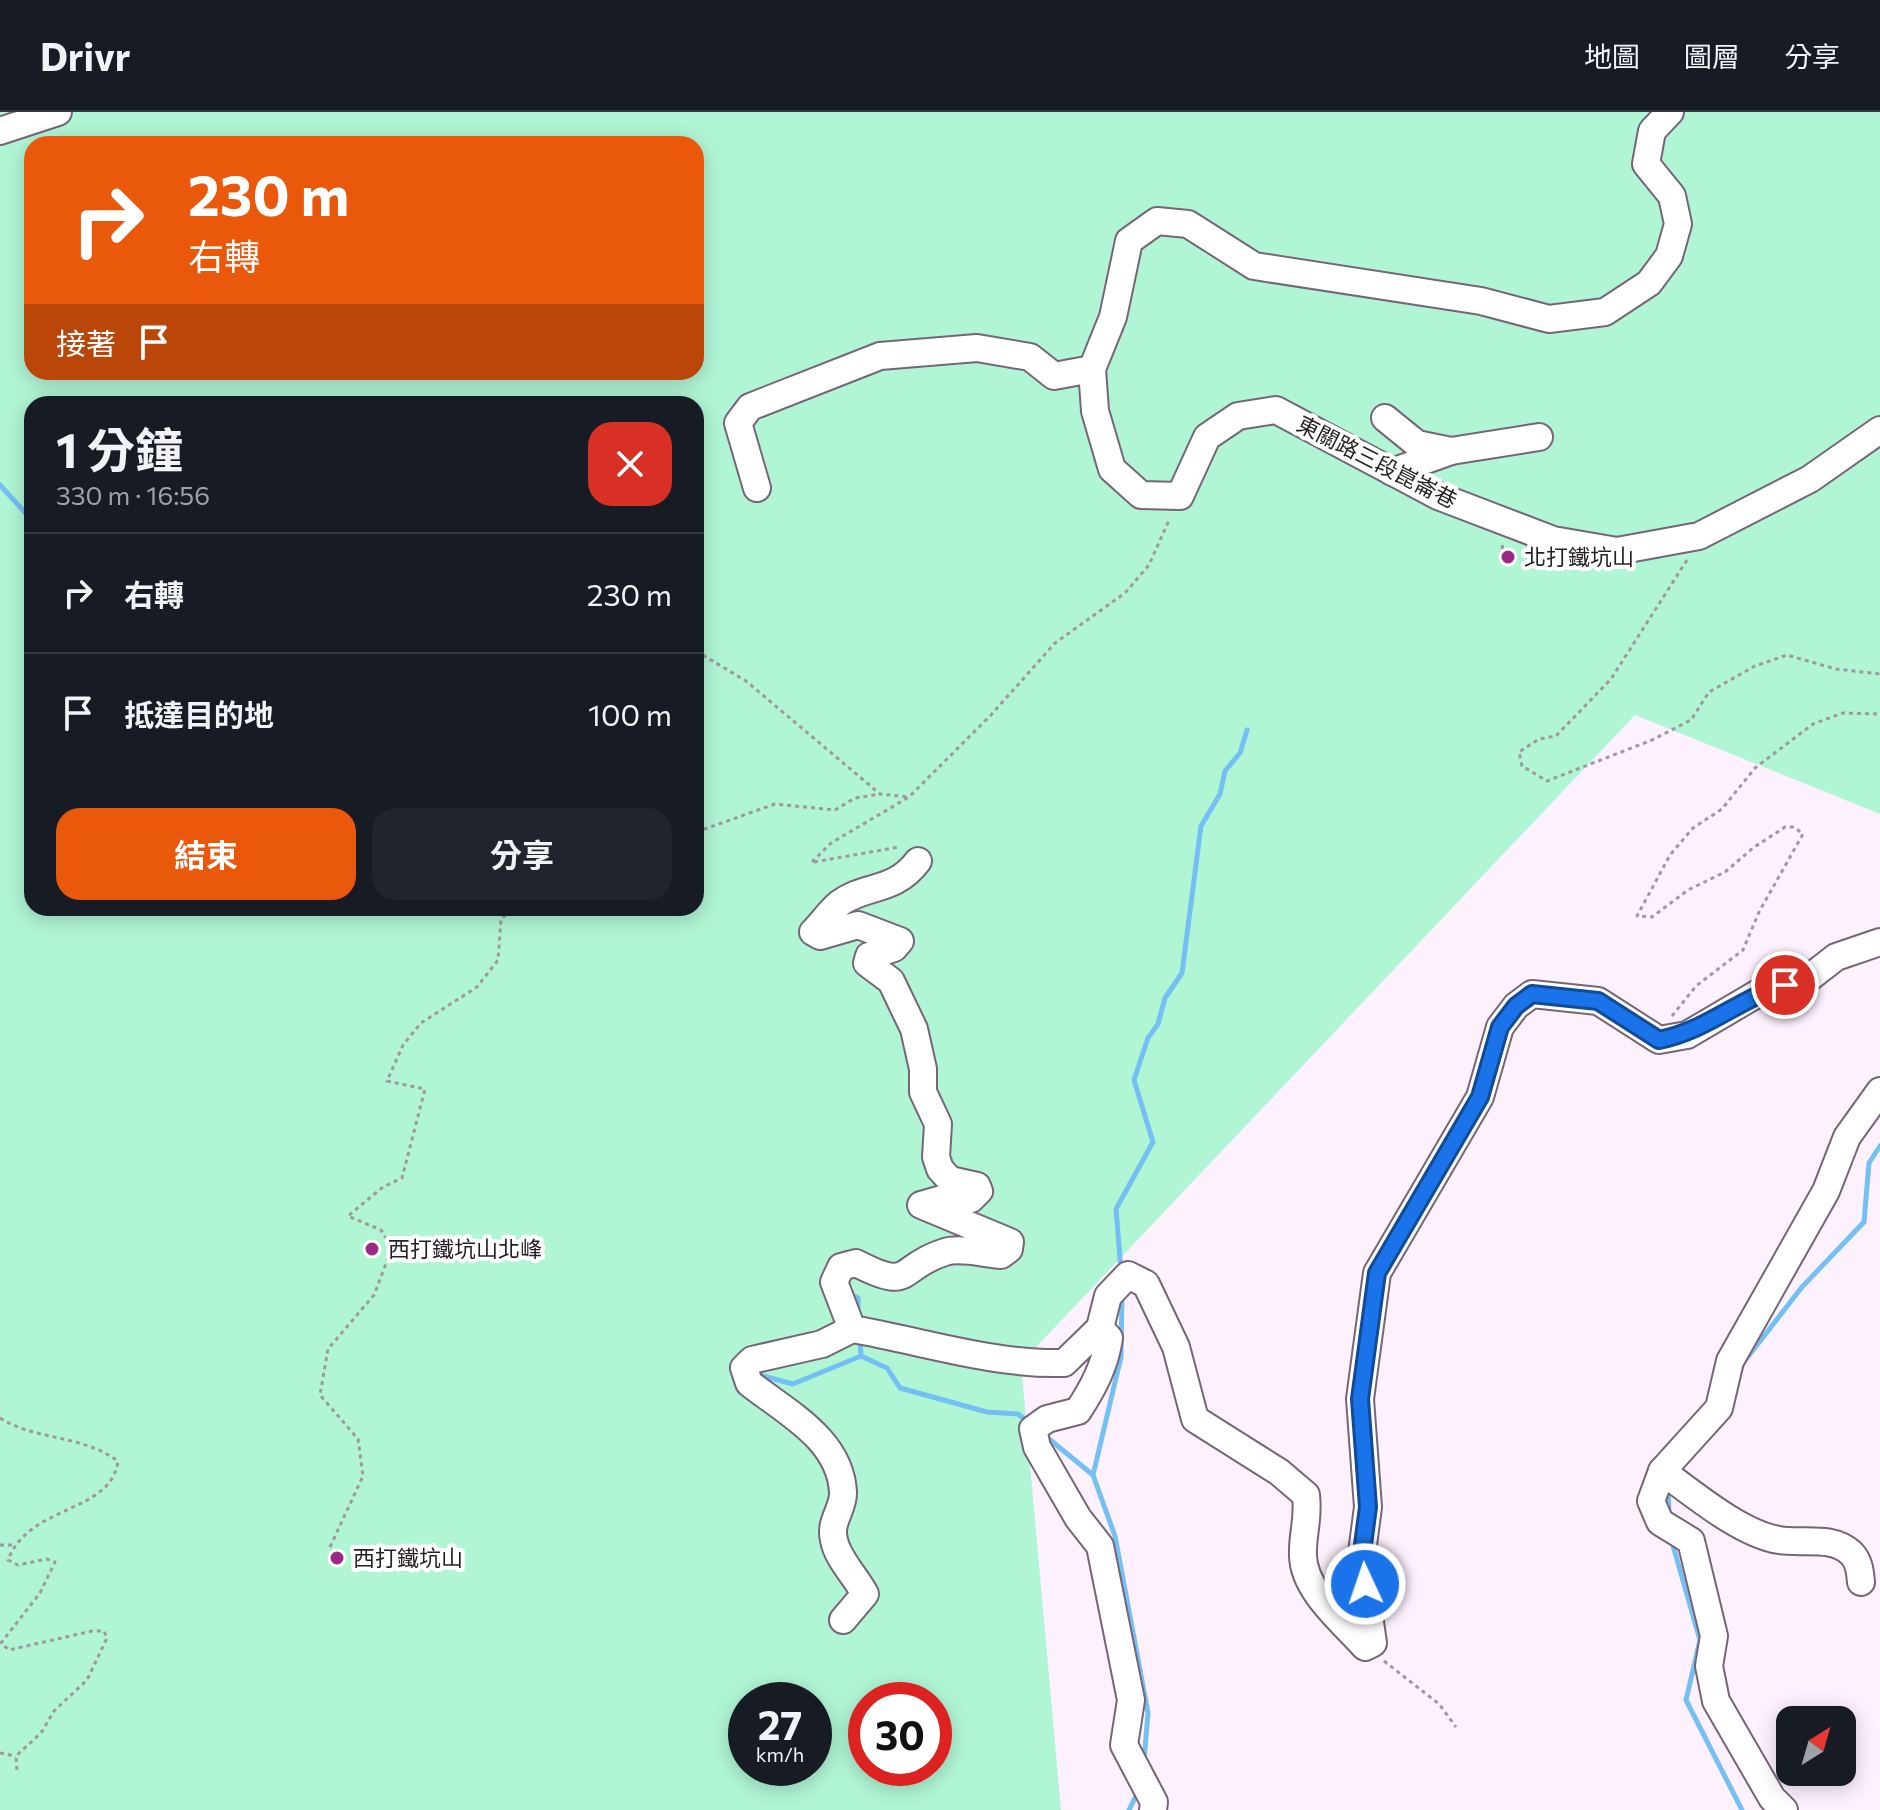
<!DOCTYPE html>
<html lang="zh-TW">
<meta charset="utf-8">
<style>
:root{--surface:#171b24;--page:#20242c;--text:#f1f3f6;--muted:#9ea1a6;--line:#363941;--accent:#ea580c}
body{margin:0;font-family:Commissioner,"Noto Sans TC",sans-serif;background:var(--page);color:var(--text);height:100vh;display:flex;flex-direction:column;font-size:30px;white-space:nowrap}
*{box-sizing:border-box;margin:0}
p{font-size:26px;color:var(--muted)}
.icon{flex:none;width:44px;height:44px;fill:none;stroke:currentColor;stroke-width:2;stroke-linecap:round;stroke-linejoin:round}
.map{position:relative;flex:1;overflow:hidden}
.details{position:absolute;left:24px;top:284px;width:680px;height:520px;display:flex;flex-direction:column;background:var(--surface);border-radius:24px;box-shadow:0 4px 20px #0003}
.details>*{flex:none}
.hud{position:absolute;left:24px;top:24px;width:680px;height:244px;border-radius:24px;box-shadow:0 4px 20px #0003;background:#ea580c;color:#fff;overflow:hidden}
.needle{width:52px;rotate:37deg}
.fabs{position:absolute;left:1776px;top:1594px;display:grid;gap:16px}
.fabs a{display:grid;place-items:center;width:80px;height:80px;border-radius:16px;background:var(--surface);box-shadow:0 4px 20px #0003;font-size:40px}
.speed{position:absolute;left:728px;top:1570px;display:flex;gap:16px;font-size:40px;font-weight:700;text-align:center}
.speed>*{display:grid;place-content:center;width:104px;height:104px;border-radius:50%;background:var(--surface);box-shadow:0 4px 20px #0003;line-height:1}
.speed small{font-size:20px;font-weight:400}
.speed .limit{border:12px solid #d22;background:#fff;color:#111}
.pin{position:absolute;display:grid;place-items:center;width:68px;height:68px;color:#fff;margin:-34px;border:4px solid #fff;border-radius:50%;box-shadow:0 2px 8px #0007}
.me{position:absolute;width:88px;margin:-44px;rotate:357deg;stroke-linejoin:round;filter:drop-shadow(0 0 6px #0008)}
.turn{display:flex;align-items:center;gap:28px;height:168px;padding:0 32px;font-size:36px}
.turn .icon{width:104px;height:104px;stroke-width:2.5}
.turn b{display:block;font-size:56px;line-height:68px}
.then{display:flex;align-items:center;height:76px;padding:0 32px;background:#0003;gap:16px;font-size:30px}
.round{display:grid;place-items:center;flex:none;width:84px;height:84px;border-radius:24px;background:var(--page)}
.overview{display:flex;align-items:center;justify-content:space-between;height:136px;padding:0 32px}
h1{font-size:48px;font-weight:700;line-height:60px}
.action{display:flex;gap:16px;margin-top:auto;padding:16px 32px}
.action a{flex:1;height:92px;border-radius:24px;background:var(--accent);color:#fff;font-size:32px;font-weight:700;line-height:92px;text-align:center}
.action a+a{background:var(--page);color:var(--text)}
ul{padding:0;list-style:none}
li{display:flex;align-items:center;gap:24px;height:120px;padding:0 32px;border-top:2px solid var(--line)}
li div{flex:1}
li b{display:block;font-size:30px}
li em{font-style:normal}
header{display:flex;align-items:center;gap:48px;box-sizing:border-box;height:112px;padding:0 40px;background:var(--surface);border-bottom:2px solid var(--line)}
header strong{font-size:38px}
nav{display:flex;gap:44px;margin-inline-start:auto;font-size:28px}
.map>svg:first-child{display:block}
</style>
<header>
<strong>Drivr</strong>
<nav><a>地圖</a><a>圖層</a><a>分享</a></nav>
</header>
<div class="map">
<svg width="1880" height="1698" viewBox="0 0 1880 1698">
<rect width="100%" height="100%" fill="#fdf1fd"/>
<path fill="#b0f6d5" fill-rule="evenodd" d="M0,0h1880v702l-245,-99 -614,648 40,447h-1061zM32,32h664v228h-664zM32,292h664v504h-664zM746,1588h68v68h-68zM866,1588h68v68h-68z"/>
<g fill="none" stroke-linecap="round" stroke-linejoin="round">
<g stroke="#74c0f4" stroke-width="5">
<polyline points="0,373 32,408"/>
<polyline points="1121,1159 1116,1097 1153,1030 1134,968 1148,926 1158,912 1165,886 1182,861 1201,714 1220,682 1225,659 1240,641 1247,618"/>
<polyline points="1122,1181 1121,1245 1093,1363 1115,1424 1148,1601 1144,1649"/>
<polyline points="850,1182 858,1186 858,1203"/>
<polyline points="860,1225 861,1244"/>
<polyline points="1740,1260 1743,1251 1802,1175 1864,1110 1869,1051 1880,1034"/>
<polyline points="760,1263 793,1272 861,1244 887,1256 900,1276 987,1300 1018,1302 1029,1311"/>
<polyline points="1043,1322 1093,1363"/>
<polyline points="1668,1379 1669,1400"/>
<polyline points="1672,1430 1700,1528 1686,1588 1742,1698"/>
<polyline points="1129,1698 1139,1678"/>
</g>
<defs>
<g id="minor">
<polyline points="1670,0 1652,19 1646,52 1672,84 1678,112 1669,144 1649,171 1605,200 1549,207 1481,189 1254,154 1188,112 1157,109 1129,129 1113,205 1092,257 1095,299 1112,357 1141,383 1180,384 1207,325 1238,304 1276,298 1438,384 1553,428 1617,439 1699,424 1810,367 1880,318"/>
<polyline points="0,19 58,0"/>
<polyline points="1385,306 1417,332 1451,339"/>
<polyline points="1392,360 1451,339 1539,325"/>
<polyline points="757,376 738,311 750,295 880,244 977,236 1030,245 1054,264 1092,257"/>
<path d="M918,749c-24,32 -52,23 -78,42 -10,8 -18,20 -27,29l7,4 38,-11 42,16 -6,7 -25,8 -2,7 24,18 23,48 9,40v23l15,32 -2,33 4,12 10,11 27,6 2,5 -8,8 -22,-2 -28,8 89,37 -1,7 -8,6c-16,-1 -41,-8 -56,-3 -49,15 -31,41 -89,11l-15,4 -7,15 18,47c70,12 141,36 212,34l36,-35 9,10c-4,28 -16,50 -31,73l-31,8 -14,10 4,18 41,71 22,28 31,154 -7,45 30,57 -1,8"/>
<path d="M1100,1216l8,-32 20,-21 18,9 30,63 19,72 84,53 27,23c3,25 -4,39 -3,61 1,35 40,66 62,91l8,-4 -12,-83 7,-53 -8,-108 17,-126 103,-176 20,-70 16,-21 16,-12 66,7 61,39 28,-5 75,-44 47,-13 27,-21 44,-15"/>
<path d="M1662,1359c30,22 79,63 117,69 23,4 53,-5 72,13 8,8 9,18 10,29"/>
<path d="M843,1508l22,-26c-9,-17 -28,-36 -31,-54 -5,-19 10,-31 9,-48 -3,-53 -56,-79 -94,-109l-5,-15 8,-8 70,-16 30,-15"/>
<polyline points="1784,1698 1772,1686 1716,1589 1709,1554 1714,1524 1691,1429 1660,1410 1651,1389 1662,1359 1719,1296 1730,1249 1826,1079 1847,1025 1880,979"/>
</g>
</defs>
<use href="#minor" stroke="#766577" stroke-width="30"/>
<g stroke="#a097a0" stroke-width="3" stroke-dasharray="4 4" stroke-linecap="butt">
<polyline points="1502,433 1504,443"/>
<polyline points="1687,448 1611,567 1556,624 1539,627 1519,640 1522,654 1547,669 1652,628 1691,608 1709,580 1755,554 1787,543 1836,557 1880,562"/>
<polyline points="696,539 746,569 880,682 909,685"/>
<polyline points="696,720 775,692 835,698 855,686 880,682"/>
<polyline points="812,750 831,731 909,685 991,603 1055,531 1125,481 1149,453 1170,406"/>
<polyline points="814,750 899,735"/>
<polyline points="1672,904 1696,874 1743,838 1759,800 1803,722 1794,715 1785,715 1753,736 1725,760 1688,778 1652,805 1637,804 1670,743 1693,716 1722,697 1755,656 1813,612 1843,601 1880,602"/>
<path d="M0,1306c37,23 80,16 118,43 -7,53 -89,43 -110,99l10,5 29,-6 8,3 -15,31 -39,50 8,7 83,-19h12l3,7 -20,42 -33,31 -13,22 -25,23 1,15"/>
<polyline points="0,1433 13,1433"/>
<polyline points="330,1435 363,1364 358,1327 320,1283 328,1237 374,1183 392,1136 381,1118 348,1104 383,1075 402,1066 425,977 387,969 403,933 421,911 477,875 498,848 501,807 514,796"/>
<polyline points="1384,1549 1439,1592 1456,1615"/>
<polyline points="0,1641 16,1644"/>
</g>
<use href="#minor" stroke="#fff" stroke-width="26"/>
</g>
<g fill="none" stroke-linecap="round" stroke-linejoin="round">
<defs>
<path id="route" d="M1365,1472l-4,-24 7,-53 -8,-108 17,-126 103,-176 20,-70 16,-21 16,-12 66,7 61,39c47,-9 81,-42 126,-55"/>
</defs>
<use href="#route" stroke="#114b97" stroke-width="20"/>
<use href="#route" stroke="#1a73e8" stroke-width="14"/>
</g>
<g fill="#9c2986" stroke="#fff" stroke-width="3">
<circle cx="1508" cy="445" r="8"/>
<circle cx="372" cy="1137" r="8"/>
<circle cx="337" cy="1446" r="8"/>
</g>
<g text-anchor="middle" stroke-width="8" stroke-linejoin="round" paint-order="stroke">
<g font-size="22" fill="#261f26" stroke="#fff">
<text transform="translate(1377 350) rotate(27)" y="8">東關路三段崑崙巷</text>
</g>
<g font-size="22" fill="#261f26" stroke="#fff" text-anchor="start">
<text x="1524" y="453">北打鐵坑山</text>
<text x="388" y="1145">西打鐵坑山北峰</text>
<text x="353" y="1454">西打鐵坑山</text>
</g>
</g>
</svg>
<div class="fabs">
<a><svg class="needle" viewBox="-14 -14 28 28"><path d="M0-13l5 13h-10z" fill="#e53935"/><path d="M0 13l5-13h-10z" fill="#9ea1a6"/></svg></a>
</div>
<div class="speed"><div>27<small>km/h</small></div><div class="limit">30</div></div>
<div class="pin" style="left:1785px;top:873px;background:#d93025"><svg class="icon" aria-label="arrive" viewBox="0 0 24 24"><path d="M6 21V4h12l-3 4 3 4H6"/></svg></div>
<svg class="me" style="left:1365px;top:1472px" viewBox="-20 -20 40 40"><circle r="17" fill="#1a73e8" stroke="#fff" stroke-width="3"/><path d="M0-11L8 9 0 5-8 9z" fill="#fff"/></svg>
<div class="hud">
<div class="turn"><svg class="icon" aria-label="right" viewBox="0 0 24 24"><path d="M7 20v-9h11M14 6l5 5-5 5"/></svg><div><b>230 m</b>右轉</div></div>
<div class="then">接著<svg class="icon" aria-label="arrive" viewBox="0 0 24 24"><path d="M6 21V4h12l-3 4 3 4H6"/></svg></div>
</div>
<section class="details">
<div class="overview"><div><h1>1 分鐘</h1><p>330 m · 16:56</p></div><a class="round" style="background:#d93025;color:#fff"><svg class="icon" aria-label="close" viewBox="0 0 24 24"><path d="M6 6l12 12M18 6L6 18"/></svg></a></div>
<ul>
<li><svg class="icon" aria-label="right" viewBox="0 0 24 24"><path d="M7 20v-9h11M14 6l5 5-5 5"/></svg><div><b>右轉</b></div><em>230 m</em></li>
<li><svg class="icon" aria-label="arrive" viewBox="0 0 24 24"><path d="M6 21V4h12l-3 4 3 4H6"/></svg><div><b>抵達目的地</b></div><em>100 m</em></li>
</ul>
<div class="action"><a>結束</a><a>分享</a></div>
</section>
</div>
